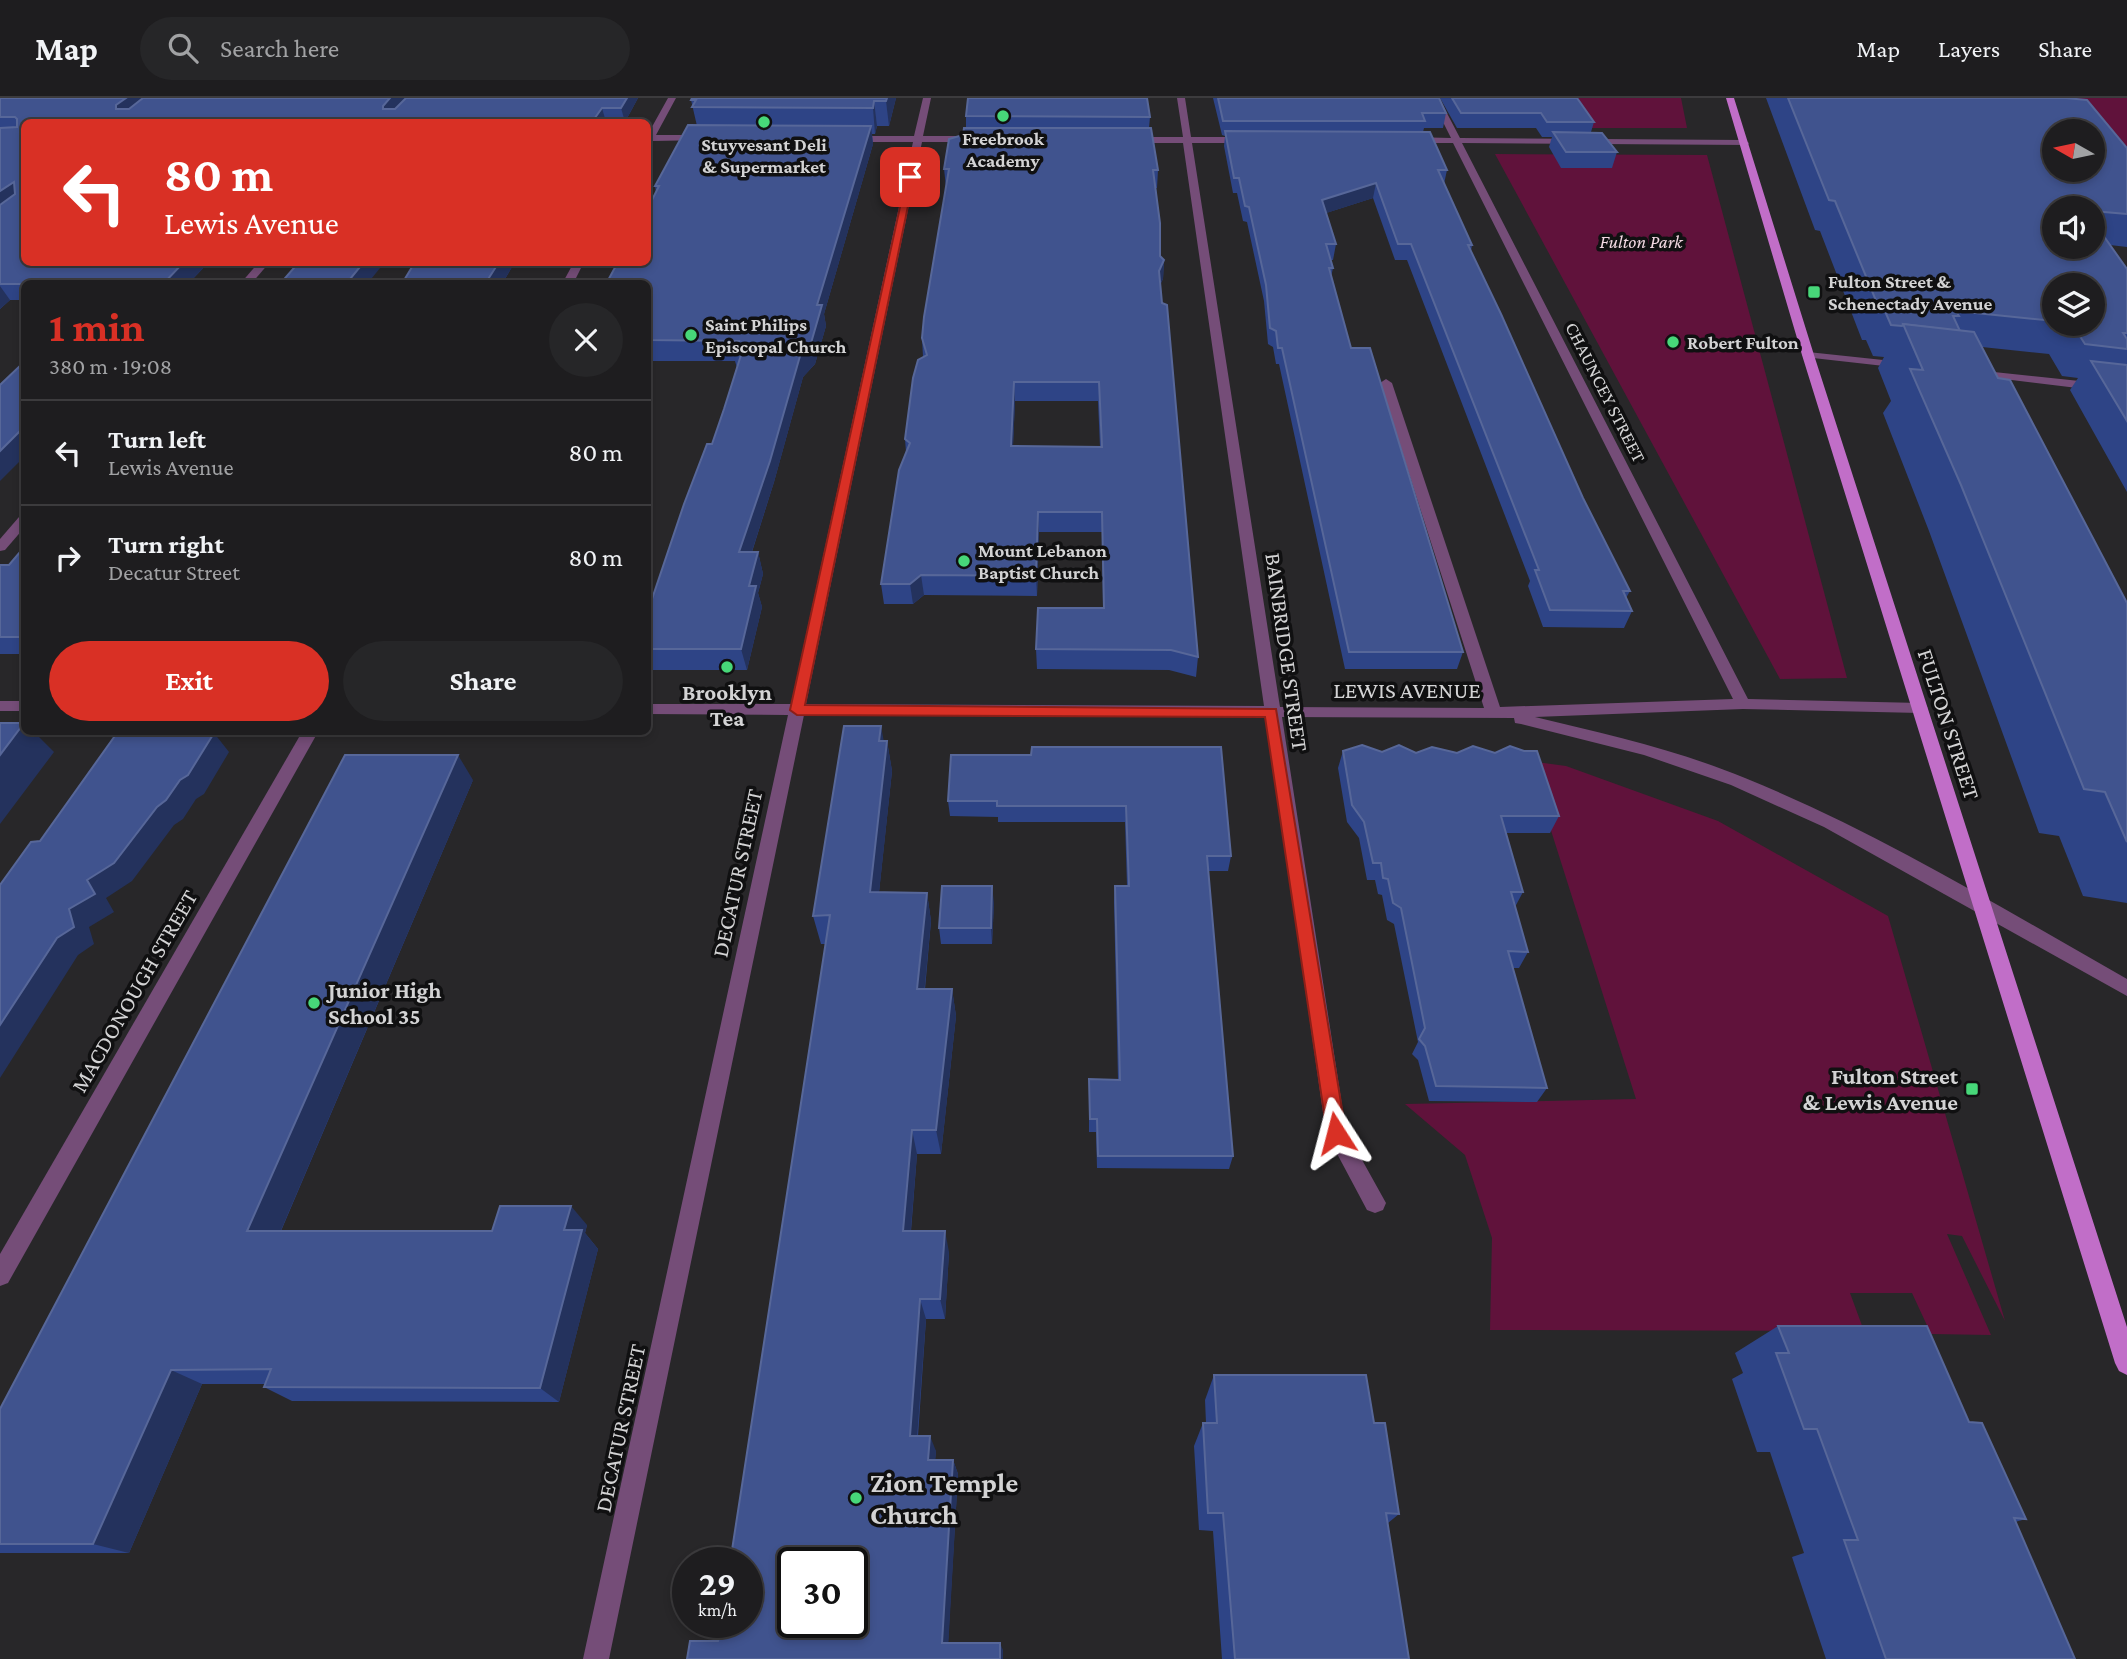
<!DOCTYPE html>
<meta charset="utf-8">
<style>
:root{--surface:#1e1d1f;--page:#262628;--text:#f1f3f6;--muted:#a1a2a4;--line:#3c3b3d;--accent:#d93025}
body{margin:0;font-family:"Crimson Pro",serif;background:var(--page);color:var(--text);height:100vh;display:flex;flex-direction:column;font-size:26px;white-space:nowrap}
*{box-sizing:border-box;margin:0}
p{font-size:23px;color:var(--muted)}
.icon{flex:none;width:38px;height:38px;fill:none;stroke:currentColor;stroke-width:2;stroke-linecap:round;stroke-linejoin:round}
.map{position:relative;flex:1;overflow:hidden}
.panel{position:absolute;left:21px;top:182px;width:630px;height:455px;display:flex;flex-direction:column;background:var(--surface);border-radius:10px;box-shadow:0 4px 10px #0003,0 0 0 2px var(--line)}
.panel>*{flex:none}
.guide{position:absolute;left:21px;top:21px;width:630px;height:147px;border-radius:10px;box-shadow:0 4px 10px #0003,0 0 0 2px var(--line);background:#d93025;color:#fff;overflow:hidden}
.needle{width:46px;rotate:279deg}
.controls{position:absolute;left:2042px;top:21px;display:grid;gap:14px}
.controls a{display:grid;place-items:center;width:63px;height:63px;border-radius:50%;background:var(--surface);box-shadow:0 4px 10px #0003,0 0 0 2px var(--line);font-size:35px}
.speed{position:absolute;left:672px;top:1449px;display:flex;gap:14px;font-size:35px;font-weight:700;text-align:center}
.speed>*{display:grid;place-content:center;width:91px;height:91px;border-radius:50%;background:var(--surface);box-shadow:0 4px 10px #0003,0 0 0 2px var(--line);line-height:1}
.speed small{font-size:18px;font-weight:400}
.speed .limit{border:4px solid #111;border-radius:10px;background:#fff;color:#111}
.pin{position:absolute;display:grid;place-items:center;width:60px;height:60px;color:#fff;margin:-30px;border-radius:14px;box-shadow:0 4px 10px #0006}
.me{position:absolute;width:77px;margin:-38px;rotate:351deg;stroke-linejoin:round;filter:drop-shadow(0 0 5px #0008)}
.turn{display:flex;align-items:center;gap:24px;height:147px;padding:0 28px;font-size:32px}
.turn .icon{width:91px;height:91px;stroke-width:2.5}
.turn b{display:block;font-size:49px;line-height:60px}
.round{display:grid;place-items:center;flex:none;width:74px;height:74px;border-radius:37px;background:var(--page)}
.overview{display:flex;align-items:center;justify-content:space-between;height:119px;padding:0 28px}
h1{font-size:42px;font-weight:700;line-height:52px;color:var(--accent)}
.primary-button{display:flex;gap:14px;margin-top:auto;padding:14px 28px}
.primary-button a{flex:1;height:80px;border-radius:42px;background:var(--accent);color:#fff;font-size:28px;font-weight:700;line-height:80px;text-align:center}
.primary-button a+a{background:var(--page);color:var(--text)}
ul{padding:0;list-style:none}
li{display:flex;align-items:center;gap:21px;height:105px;padding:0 28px;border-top:2px solid var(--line)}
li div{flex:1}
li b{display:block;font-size:26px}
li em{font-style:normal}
header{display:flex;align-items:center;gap:42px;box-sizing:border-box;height:98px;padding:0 35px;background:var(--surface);border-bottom:2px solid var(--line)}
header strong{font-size:33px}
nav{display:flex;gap:38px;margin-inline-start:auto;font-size:24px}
.search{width:490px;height:63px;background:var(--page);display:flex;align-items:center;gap:18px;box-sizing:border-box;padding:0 24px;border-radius:38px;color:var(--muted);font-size:26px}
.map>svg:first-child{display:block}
</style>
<header>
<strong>Map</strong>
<div class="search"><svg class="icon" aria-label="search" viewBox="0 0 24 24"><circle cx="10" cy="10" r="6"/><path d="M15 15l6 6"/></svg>Search here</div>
<nav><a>Map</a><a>Layers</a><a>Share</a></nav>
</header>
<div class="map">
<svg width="2127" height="1561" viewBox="0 0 2127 1561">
<rect width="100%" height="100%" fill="#282729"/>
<g fill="#60123b">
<polygon points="1562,0 1681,0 1687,30 1582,30"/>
<polygon points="2059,0 2127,0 2127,103 2093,33"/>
<polygon points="1495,56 1707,57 1847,580 1780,581"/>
<polygon points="1529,663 1566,668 1718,723 1888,818 2005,1223 1962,1138 1947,1136 1991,1237 1931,1236 1912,1195 1850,1195 1864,1233 1490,1232 1492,1140 1465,1057 1405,1006 1636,1001"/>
</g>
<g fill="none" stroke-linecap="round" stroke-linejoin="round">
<g fill="#754d78" fill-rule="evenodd">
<polygon points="668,0 676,0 656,37 703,37 707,40 706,42 653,43 648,46 648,36"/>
<path d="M923,0h8l-8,38h50l4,3 -4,3h-51l-116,562 458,2 -81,-563h-53l-4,-3 4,-3h53l-6,-39h8l6,39h55l4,3 -4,3h-54l88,564 204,1 -104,-325 6,-4 6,4 108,324 233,-8 -280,-556h-43l-4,-3 4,-3 41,1 -20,-40h8l21,40 285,2 4,3 -1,2 -286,-2 286,556 172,4 8,5 -8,5 -177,-4 -208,8c71,17 142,33 210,61 133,54 257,130 382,201v17l-303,-169 -93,-42 -87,-30 -123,-31 -6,-1 -1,-5 -232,-1 64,414 40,72 -3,7 -8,3 -8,-3 -41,-77 -60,-416 -462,-2 -195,944h-26l205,-944 -140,-1v-10h143l122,-562h-63l-4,-3 4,-3h64z"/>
<polygon points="259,164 270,164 251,186 240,186"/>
<polygon points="574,164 584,164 573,186 562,186"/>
<polygon points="1808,254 1902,264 1908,267 1902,270 1804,259 1802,257"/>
<polygon points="1975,272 2127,288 2127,296 1971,277 1971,273"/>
<polygon points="24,418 24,430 5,452 0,453 0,441 19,419"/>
<rect x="0" y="603" width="24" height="10"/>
<polygon points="302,634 318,634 8,1185 0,1188 0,1156"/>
</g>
<polygon fill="#c16ec8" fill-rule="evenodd" points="1726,0 1734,0 1814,257 2127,1229 2127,1277 2119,1273 2115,1265 1802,257"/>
</g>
<g fill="#2e4486" fill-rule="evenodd">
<polygon points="0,0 638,0 625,24 24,24 24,164 209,164 188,186 24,186 24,202 10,202 0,211"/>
<polygon points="692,0 896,0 889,28 877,28 875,36 872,36 873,46 824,216 826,228 815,266 803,279 774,384 752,454 758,454 763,476 758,495 762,509 747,572 648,572 648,513 712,346 737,270 735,263 648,263 648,186 618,164 656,94 655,88 697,28 691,2"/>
<polygon points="1213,0 1439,0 1446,15 1443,30 1424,30 1423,34 1447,72 1444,86 1472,147 1471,153 1583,400 1630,493 1626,500 1632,513 1624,530 1543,529 1528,488 1530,483 1407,162 1395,162 1373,100 1326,115 1336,146 1333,162 1331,162 1333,170 1331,179 1351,250 1463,554 1457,571 1345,571 1279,266 1276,266 1273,249 1268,246 1264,203 1247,124 1243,123 1237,95 1233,95 1224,48 1225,38 1222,37"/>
<polygon points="1440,0 1577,0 1594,24 1591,34 1617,54 1612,70 1561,70 1549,49 1552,39 1542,39 1536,30 1457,30"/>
<path d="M1766,0h300l61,50v99l-17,-2 17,24v223l-57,-102 8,-12 -16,-2 -13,-22 -67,-7 16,31 129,225v300l-44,-7 -24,-60 -20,-3 -110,-302 -46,-118 8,-12 -13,-33 6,-11 -11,-1 -7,-16h-4l-42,-109 -5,-1zM2054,110h39v39zM2054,187l39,39h-39z"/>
<path d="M966,18l184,1 -1,11 9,42 -1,18h-1l4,68 4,4 -1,19 -3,6 38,372 -2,20 -27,-7 -132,-1 -1,-20 67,-41 -1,-76h-63l-2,64 -113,-1 -11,9h-29l-3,-20 25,-132 -1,-13 18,-82 -1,-19 24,-151 -2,-18 22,-41zM1015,303h83l2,46 -87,-1z"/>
<polygon points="515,164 502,186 403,186 403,184"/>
<polygon points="24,454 24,556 0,556 0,467 9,467"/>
<polygon points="884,643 887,643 892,673 879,794 927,795 931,823 925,891 952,891 956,918 941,1056 917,1056 911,1133 949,1154 945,1221 926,1221 918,1338 936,1353 935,1362 953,1362 958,1376 948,1545 1003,1552 1003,1561 687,1561 718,1543 826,846 821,846 813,818"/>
<polygon points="1343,653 1559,718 1550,735 1506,735 1523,794 1515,809 1528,854 1519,870 1513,870 1547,990 1537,1004 1429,1003 1418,962 1412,956 1418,944 1394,826 1387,822 1382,797 1378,796 1375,782 1367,782 1359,740 1347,724 1338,670"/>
<polygon points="1031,657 1231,758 1228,773 1208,773 1233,1058 1229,1071 1097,1070 1096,1034 1089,1034 1089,981 1118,982 1114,803 1115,788 1127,788 1125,724 998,724 998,719 950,718 948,703"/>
<polygon points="473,682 281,1133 492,1133 587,1127 585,1135 598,1151 559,1304 292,1303 264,1289 265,1286 202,1286 129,1455 0,1455 0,1311"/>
<polygon points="994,804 992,846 941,846 939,830"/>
<polygon points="1778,1228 1969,1324 2026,1421 2015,1424 2075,1561 1826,1561 1792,1459 1804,1455 1770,1354 1757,1354 1732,1281 1743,1275 1735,1255"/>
<polygon points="1214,1277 1374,1325 1399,1416 1388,1425 1409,1561 1222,1561 1213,1433 1199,1432 1194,1348 1203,1325 1206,1325 1205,1302"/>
</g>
<g fill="#24325d">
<polygon points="126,0 152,0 124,22 116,11 116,7"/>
<polygon points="390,0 409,0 389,22 383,11 383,8"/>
<polygon points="627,0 638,0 625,24 621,10"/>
<polygon points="887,0 896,0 889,28 886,3"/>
<polygon points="874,3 877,28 875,36 873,10"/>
<polygon points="602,10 606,24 592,24"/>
<polygon points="871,28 873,46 824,216 826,228 815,266 803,279 774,384 745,475 739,454 800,258 817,207"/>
<polygon points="14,84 24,99 0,116 0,93"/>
<polygon points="1376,85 1373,100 1320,117 1322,102"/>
<polygon points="1164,162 1163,181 1157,191 1159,173"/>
<polygon points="184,164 209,164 188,186 163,186"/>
<polygon points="364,164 385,164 367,186 346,186"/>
<polygon points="499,164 515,164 502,186 485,186"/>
<polygon points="0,188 10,202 0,211"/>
<polygon points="1014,284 1015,303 1012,368 1011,348"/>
<polygon points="24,329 24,359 0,383 0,353"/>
<polygon points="1038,414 1039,434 1037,498 1036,478"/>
<polygon points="758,454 763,476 758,495 762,509 747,572 741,551 749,488"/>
<polygon points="921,477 924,497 913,506 910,486"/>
<polygon points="24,626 24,634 34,634 54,654 0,726 0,657"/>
<polygon points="881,628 886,655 887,643 892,673 876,823 870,794 879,643"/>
<polygon points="214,635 229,654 204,696 196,701 183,721 174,727 132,783 106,800 114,814 89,829 94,846 78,857 0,980 0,927 87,782 157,709 180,682"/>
<polygon points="458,657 473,682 273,1151 247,1133"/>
<polygon points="992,788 994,804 992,846 991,830"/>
<polygon points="927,795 931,823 922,917 917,891"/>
<polygon points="952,891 956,918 941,1056 936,1032"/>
<polygon points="912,1032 917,1056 909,1154 903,1133"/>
<polygon points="571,1108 587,1127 585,1135 598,1151 559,1304 540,1290 564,1132"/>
<polygon points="945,1133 949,1154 945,1221 940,1201"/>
<polygon points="920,1201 926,1221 916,1353 910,1338"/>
<polygon points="171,1272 202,1286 129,1455 93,1446"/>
<polygon points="930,1338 936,1353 934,1376 928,1362"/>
<polygon points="953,1362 958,1376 948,1552 942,1545"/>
<polygon points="1000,1545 1003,1552 1003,1561 1000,1561"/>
</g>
<g fill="#40538e" stroke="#576799" stroke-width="2" fill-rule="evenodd">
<polygon points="0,0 126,0 116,7 116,11 129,11 143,0 390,0 383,8 383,11 395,11 406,0 627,0 621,10 602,10 592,24 24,24 24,164 184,164 163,186 0,186 0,107 15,96 14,84 0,93 0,30 17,29 17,21 15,19 0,19"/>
<polygon points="692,0 887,0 886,3 874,3 873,10 692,9 696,2 691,2"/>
<polygon points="968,0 1147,0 1150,19 966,18"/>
<polygon points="1218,0 1439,0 1446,15 1422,15 1425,23 1223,23"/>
<polygon points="1452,0 1577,0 1594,24 1547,24 1541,15 1461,15"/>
<path d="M1788,0h278l21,2 40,48v66l-34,-3v-3h-39v39h39v-26l34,48v64h-4l4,6v10l-42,-5 -13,-20h21v-39h-39v36l-98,-10 3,5h-6l7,15 -57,-7 -1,2 -11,-1 -7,-16 -5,-1 -44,-107 -6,-1zM2054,33h39v39h-39z"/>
<polygon points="688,27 871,28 817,207 822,207 811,245 800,258 770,363 739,454 758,454 749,488 756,488 741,551 648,551 648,513 684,406 707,346 712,346 724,311 741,257 734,257 739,243 648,242 648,186 606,186 618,164 648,164 648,110 659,88 655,88"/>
<path d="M964,30h187l7,42h-5l7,53v33l4,4 -5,11 3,32 5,2 31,352 -27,-7 -135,-1 2,-41h66l-2,-96h-64l-2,64 -115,-1 -11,9h-29l18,-114 11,-27 -5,-4 8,-61 5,-18 9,-5 -5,-17 2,-21 25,-148h-5l5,-30 14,-4zM1014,284h85l3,65 -91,-1z"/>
<polygon points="1225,33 1430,34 1447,72 1438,72 1472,147 1468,147 1501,216 1583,400 1630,493 1623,493 1632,513 1550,512 1535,472 1539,472 1411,146 1398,146 1376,85 1322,102 1336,146 1326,146 1333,170 1329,170 1351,250 1370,250 1463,554 1349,554 1282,250 1278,250 1276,233 1270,230 1266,187 1249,109 1245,108 1239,80 1234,80"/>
<polygon points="1553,34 1602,35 1617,54 1566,54"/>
<polygon points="299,164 364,164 346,186 280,186"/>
<polygon points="415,164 499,164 485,186 428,186 429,184 403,184"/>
<polygon points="1903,226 1974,234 1998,280 2010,282 2127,505 2127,744 2105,694 2084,691 1961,387 1910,271 1923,272"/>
<polygon points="2091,263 2127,267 2127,323"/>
<polygon points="24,264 24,329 0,353 0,287"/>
<polygon points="20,454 24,454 24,539 0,539 0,467 9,467"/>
<polygon points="0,625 24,625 0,657"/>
<path d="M844,628h37l-2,15h8l-17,151 57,1 -10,96h35l-16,141h-24l-9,101h42l-5,68h-20l-10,137h20l-2,24h25l-11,183h58v16h-313l3,-18h28l3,-19h26v-59h-17l100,-648 -17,1zM793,1465h59v59h-59z"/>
<polygon points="117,635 214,635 188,677 180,682 166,702 157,709 114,765 87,782 95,796 69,811 74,829 57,840 0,927 0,787 31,744 40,743"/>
<polygon points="1362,647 1382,654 1399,647 1416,655 1432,649 1457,655 1473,648 1495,655 1510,648 1524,653 1537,653 1559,718 1501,718 1523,794 1511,794 1528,854 1508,853 1547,990 1436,988 1425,948 1419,941 1425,930 1401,810 1393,805 1388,781 1383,780 1381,765 1373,765 1364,724 1352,707 1343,653"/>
<polygon points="1032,649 1221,649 1231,758 1207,758 1233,1058 1098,1058 1097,1021 1090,1021 1089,981 1120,982 1115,788 1129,788 1126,708 997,708 997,703 948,703 951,657 1031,657"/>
<polygon points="345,657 458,657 247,1133 492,1133 500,1108 571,1108 564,1132 582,1132 540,1290 264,1289 271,1271 171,1272 93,1446 0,1446 0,1311"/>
<polygon points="942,788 992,788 991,830 939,830"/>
<polygon points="1778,1228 1927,1228 1969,1324 1982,1325 2026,1421 2014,1420 2075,1561 1886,1561 1844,1442 1858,1442 1817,1331 1804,1331 1776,1255 1789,1255"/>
<polygon points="1214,1277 1366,1277 1374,1325 1385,1325 1399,1416 1386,1415 1409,1561 1235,1561 1223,1415 1208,1415 1203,1325 1217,1325"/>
</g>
<polygon fill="#d93025" stroke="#8d1f18" stroke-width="2" points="907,77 914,79 805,607 1276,611 1346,1035 1343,1041 1336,1044 1330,1041 1327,1035 1265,619 797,617 790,612"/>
<g fill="#47d779" stroke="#101011" stroke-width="2.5">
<circle cx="1003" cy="18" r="7"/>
<circle cx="764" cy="24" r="7"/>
<rect x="1807" y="187" width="14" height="14" rx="3.5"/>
<circle cx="691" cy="237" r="7"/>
<circle cx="1673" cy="244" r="7"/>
<circle cx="964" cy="463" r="7"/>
<circle cx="727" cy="569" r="7"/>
<circle cx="314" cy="905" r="7"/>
<rect x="1965" y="984" width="14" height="14" rx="3.5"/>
<circle cx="856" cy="1400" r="7"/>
</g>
<g text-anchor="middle" stroke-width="7" stroke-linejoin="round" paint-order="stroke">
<g font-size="19" font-weight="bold" fill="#d3d3d4" stroke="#101011" text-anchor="start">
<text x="1003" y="47" text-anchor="middle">Freebrook<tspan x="1003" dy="22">Academy</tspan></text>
<text x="764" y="53" text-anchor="middle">Stuyvesant Deli<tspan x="764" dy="22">&amp; Supermarket</tspan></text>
<text x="1828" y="190">Fulton Street &amp;<tspan x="1828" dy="22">Schenectady Avenue</tspan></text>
<text x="705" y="233">Saint Philips<tspan x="705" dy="22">Episcopal Church</tspan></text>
<text x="1687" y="251">Robert Fulton</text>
<text x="978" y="459">Mount Lebanon<tspan x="978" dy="22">Baptist Church</tspan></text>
</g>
<g font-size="19" font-style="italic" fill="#f2d8e2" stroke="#101011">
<text x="1641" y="150">Fulton Park</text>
</g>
<g font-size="19" fill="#d3d3d4" stroke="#101011">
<text transform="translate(1606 294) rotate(63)" y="7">CHAUNCEY STREET</text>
</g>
<g font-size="23" fill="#d3d3d4" stroke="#101011">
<text transform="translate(1287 554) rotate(82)" y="8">BAINBRIDGE STREET</text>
<text x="1407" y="600">LEWIS AVENUE</text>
<text transform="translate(1949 626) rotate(72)" y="8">FULTON STREET</text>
<text transform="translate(737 775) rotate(-78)" y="8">DECATUR STREET</text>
<text transform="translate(134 893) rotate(-60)" y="8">MACDONOUGH STREET</text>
<text transform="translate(620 1330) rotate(-78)" y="8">DECATUR STREET</text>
</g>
<g font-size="23" font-weight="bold" fill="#d3d3d4" stroke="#101011">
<text x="727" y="602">Brooklyn<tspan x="727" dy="26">Tea</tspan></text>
<text x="328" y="900" text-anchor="start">Junior High<tspan x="328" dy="26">School 35</tspan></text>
<text x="1958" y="986" text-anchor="end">Fulton Street<tspan x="1958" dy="26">&amp; Lewis Avenue</tspan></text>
</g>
<g font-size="28" font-weight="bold" fill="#d3d3d4" stroke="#101011" text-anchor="start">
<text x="870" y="1394">Zion Temple<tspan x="870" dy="32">Church</tspan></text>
</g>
</g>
</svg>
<div class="controls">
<a><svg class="needle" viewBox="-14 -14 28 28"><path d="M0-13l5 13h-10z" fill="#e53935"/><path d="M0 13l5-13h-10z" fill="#a1a2a4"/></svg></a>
<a><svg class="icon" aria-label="sound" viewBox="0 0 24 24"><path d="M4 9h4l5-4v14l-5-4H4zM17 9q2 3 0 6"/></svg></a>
<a><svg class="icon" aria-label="layers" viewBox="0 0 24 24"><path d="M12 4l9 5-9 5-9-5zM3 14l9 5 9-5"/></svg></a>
</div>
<div class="speed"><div>29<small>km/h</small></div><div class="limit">30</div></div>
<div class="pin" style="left:910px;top:79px;background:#d93025"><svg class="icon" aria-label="arrive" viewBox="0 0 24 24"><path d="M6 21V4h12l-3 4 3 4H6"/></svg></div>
<svg class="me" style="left:1336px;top:1035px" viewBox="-20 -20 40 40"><path d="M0-17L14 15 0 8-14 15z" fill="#d93025" stroke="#fff" stroke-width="4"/></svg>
<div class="guide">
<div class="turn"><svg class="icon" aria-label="left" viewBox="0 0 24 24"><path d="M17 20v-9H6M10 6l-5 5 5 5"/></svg><div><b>80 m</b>Lewis Avenue</div></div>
</div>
<section class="panel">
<div class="overview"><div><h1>1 min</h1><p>380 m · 19:08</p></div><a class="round"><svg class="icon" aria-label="close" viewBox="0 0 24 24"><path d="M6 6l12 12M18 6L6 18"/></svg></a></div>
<ul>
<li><svg class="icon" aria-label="left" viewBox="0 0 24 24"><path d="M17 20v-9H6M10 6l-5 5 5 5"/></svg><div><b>Turn left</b><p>Lewis Avenue</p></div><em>80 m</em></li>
<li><svg class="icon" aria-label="right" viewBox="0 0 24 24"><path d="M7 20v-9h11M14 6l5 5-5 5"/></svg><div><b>Turn right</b><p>Decatur Street</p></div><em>80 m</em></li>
</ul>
<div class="primary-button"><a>Exit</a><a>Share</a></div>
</section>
</div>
